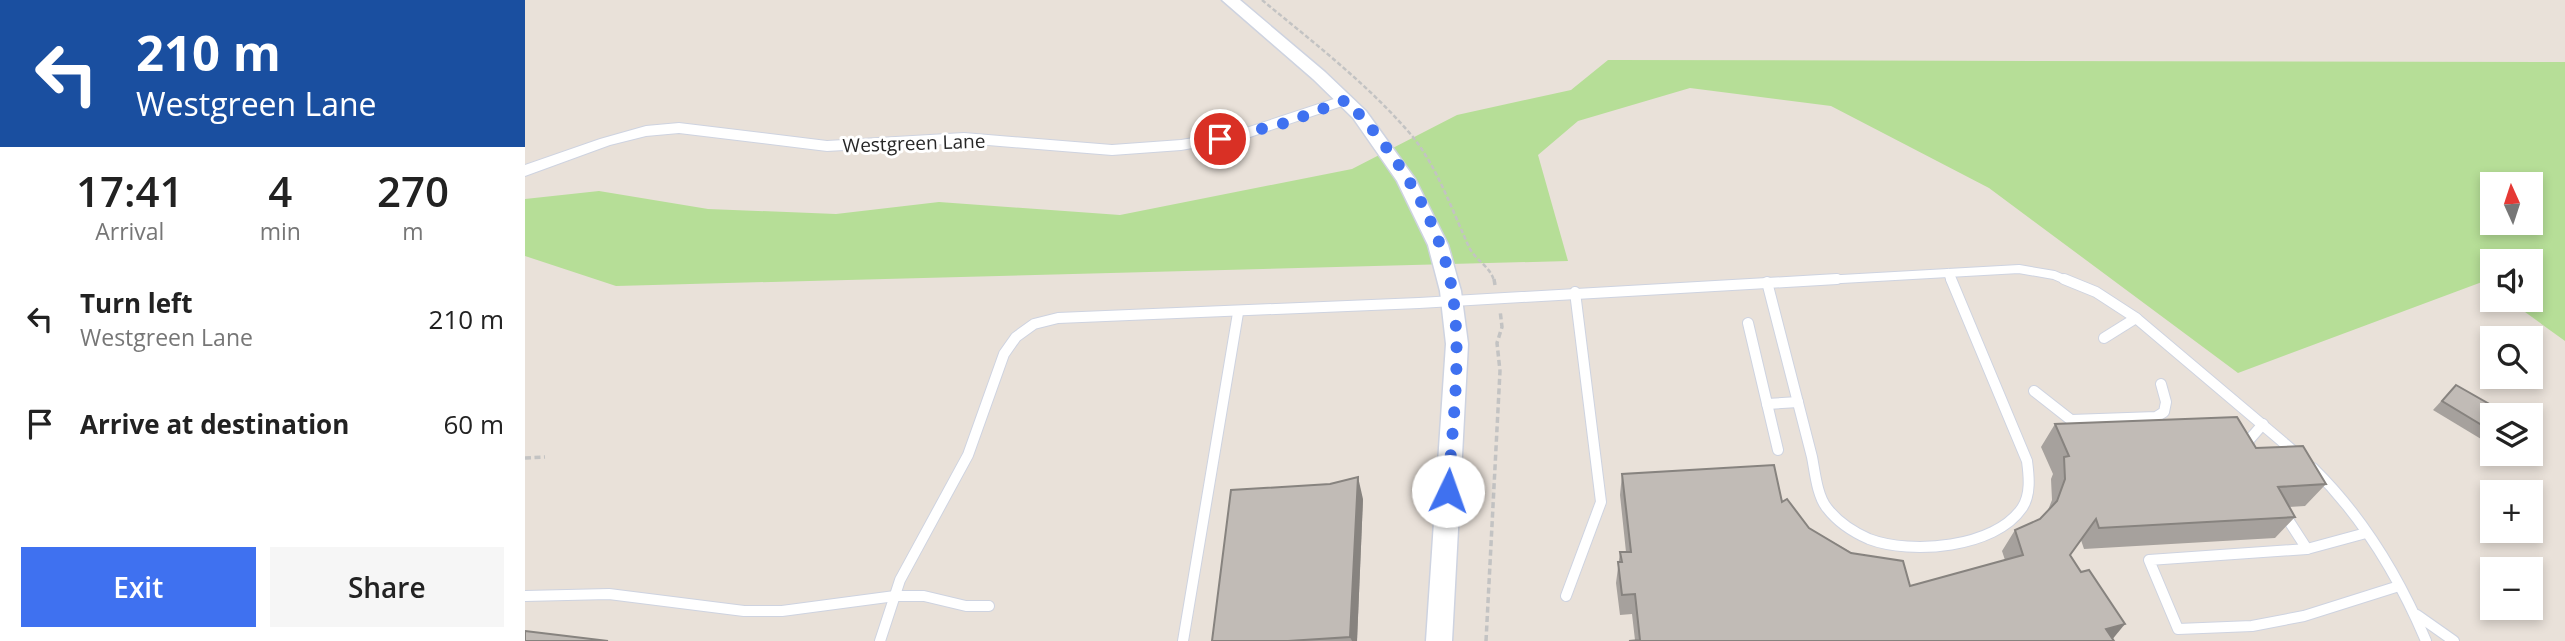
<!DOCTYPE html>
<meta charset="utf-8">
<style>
:root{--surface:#fff;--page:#f6f6f6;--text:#222;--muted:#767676;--accent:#3f71f0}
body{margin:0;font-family:"Open Sans",sans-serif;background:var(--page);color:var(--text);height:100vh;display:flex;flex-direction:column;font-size:26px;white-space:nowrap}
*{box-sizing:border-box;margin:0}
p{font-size:23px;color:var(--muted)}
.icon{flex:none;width:38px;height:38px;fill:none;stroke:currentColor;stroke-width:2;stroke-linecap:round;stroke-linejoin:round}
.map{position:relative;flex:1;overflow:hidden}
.panel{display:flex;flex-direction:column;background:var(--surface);width:525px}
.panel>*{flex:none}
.hud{background:#1a4fa0;color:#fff;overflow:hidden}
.needle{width:46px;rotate:357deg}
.fabs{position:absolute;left:1955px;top:172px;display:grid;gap:14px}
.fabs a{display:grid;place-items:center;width:63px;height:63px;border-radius:0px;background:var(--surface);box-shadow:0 4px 10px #0003;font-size:35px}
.pin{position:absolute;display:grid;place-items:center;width:60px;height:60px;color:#fff;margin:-30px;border:4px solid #fff;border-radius:50%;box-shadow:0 2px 7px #0007}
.me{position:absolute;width:77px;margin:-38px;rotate:3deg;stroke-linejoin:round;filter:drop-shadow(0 0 5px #0008)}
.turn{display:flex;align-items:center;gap:24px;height:147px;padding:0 21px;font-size:32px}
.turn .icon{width:91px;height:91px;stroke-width:2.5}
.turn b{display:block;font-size:49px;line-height:60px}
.eta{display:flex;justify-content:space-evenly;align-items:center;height:119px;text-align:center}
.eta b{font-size:42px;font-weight:600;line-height:49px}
.cta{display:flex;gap:14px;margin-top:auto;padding:14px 21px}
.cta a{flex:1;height:80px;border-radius:0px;background:var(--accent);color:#fff;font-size:28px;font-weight:600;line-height:80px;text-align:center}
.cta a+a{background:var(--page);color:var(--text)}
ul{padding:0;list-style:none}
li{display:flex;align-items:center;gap:21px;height:105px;padding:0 21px}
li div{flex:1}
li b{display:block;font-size:26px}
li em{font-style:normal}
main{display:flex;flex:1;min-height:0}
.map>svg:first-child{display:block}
</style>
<main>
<section class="panel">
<div class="hud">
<div class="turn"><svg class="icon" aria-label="left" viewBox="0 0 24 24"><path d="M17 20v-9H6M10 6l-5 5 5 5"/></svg><div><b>210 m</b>Westgreen Lane</div></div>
</div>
<div class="eta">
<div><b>17:41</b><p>Arrival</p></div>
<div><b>4</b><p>min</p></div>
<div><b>270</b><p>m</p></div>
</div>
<ul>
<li><svg class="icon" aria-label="left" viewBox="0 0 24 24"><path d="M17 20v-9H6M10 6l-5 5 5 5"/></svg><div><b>Turn left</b><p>Westgreen Lane</p></div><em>210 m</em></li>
<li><svg class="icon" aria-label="arrive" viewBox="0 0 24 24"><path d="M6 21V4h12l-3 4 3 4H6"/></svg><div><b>Arrive at destination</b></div><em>60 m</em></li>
</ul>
<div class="cta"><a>Exit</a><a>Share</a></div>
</section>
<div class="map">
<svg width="2040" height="641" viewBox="0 0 2040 641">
<rect width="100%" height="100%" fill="#e9e1d9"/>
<path fill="#b6de97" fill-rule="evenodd" d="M1083,60l957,2v279l-58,-42h24v-38h-39v28l-10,-7 -244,91 -249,-185 -158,-82 -141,-18 -112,33 -40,34 30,106 -952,25 -91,-30v-57l74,-8 109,18 128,5 103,-12 181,13 232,-46 105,-54 114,-25zM1967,184h39v38h-39z"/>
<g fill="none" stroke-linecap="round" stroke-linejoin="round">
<defs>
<g id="service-far1">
<polyline points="1423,273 1426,281"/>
<polyline points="1281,281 1494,269 1529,275 1543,281"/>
</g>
<g id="service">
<polyline points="1539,279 1571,292 1611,318 1772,454"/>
<path d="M1242,282c15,58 30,117 45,175 3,15 5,39 15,51 10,13 26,24 42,31 42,16 126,9 153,-31 9,-13 7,-32 5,-47l-76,-182"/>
<polyline points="1223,323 1253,450"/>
<polyline points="1579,338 1611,318"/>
<polyline points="1509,391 1546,420 1631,417 1639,412 1641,402 1636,384"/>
<polyline points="1242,404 1273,402"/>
<polyline points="1723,448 1724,440 1738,424"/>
<path d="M1788,468c50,49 86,109 113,173"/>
<polyline points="1760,515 1782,549"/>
<polyline points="1841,533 1782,549 1624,560 1653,629 1727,626 1779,616 1874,586"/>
<polyline points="0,596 84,594 219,611 257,611 370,596 399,596 441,606 464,606"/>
<polyline points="1041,596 1076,502 1050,292"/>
<polyline points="1892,615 1929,641"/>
<polyline points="355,641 375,580 443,455 479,354 491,337 509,324 533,318 894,303 1312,279"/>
<polyline points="658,641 713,313"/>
</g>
<polygon id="minor" points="821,95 828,100 826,103 719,139 656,150 587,155 439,143 302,151 154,133 121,136 85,145 0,176 0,165 75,139 121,126 154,123 302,141 439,133 587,145 656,140 712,131"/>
<polygon id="tertiary" points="697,0 715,0 800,72 841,111 890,179 923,245 936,291 943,344 927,641 901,641 921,344 915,291 903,245 872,181 828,118 788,79"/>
</defs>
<use href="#service-far1" stroke="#ced3e0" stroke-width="10"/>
<use href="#service" stroke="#ced3e0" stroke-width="12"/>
<use href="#minor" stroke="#ced3e0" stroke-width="2"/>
<use href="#tertiary" stroke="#ced3e0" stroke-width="3"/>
<path stroke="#c3c3c3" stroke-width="2.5" stroke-dasharray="4.5 2.5" stroke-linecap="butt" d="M737,0c52,43 107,85 151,137 25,32 39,73 56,110 6,13 22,20 25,34"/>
<g stroke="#c3c3c3" stroke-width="3.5" stroke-dasharray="6 3.5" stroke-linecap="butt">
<polyline points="969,279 970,285"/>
<polyline points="0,458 20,457"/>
<polyline points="961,641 975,371 972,343 977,327 975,310"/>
</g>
<use href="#service-far1" stroke="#fff" stroke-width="8"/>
<use href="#service" stroke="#fff" stroke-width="10"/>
<use href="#minor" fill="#fff" fill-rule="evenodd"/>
<use href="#tertiary" fill="#fff" fill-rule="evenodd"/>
</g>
<g fill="#a6a19d">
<polygon points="1931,385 1967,428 1956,439 1908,410"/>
<polygon points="1530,424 1731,448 1801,484 1780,506 1764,507 1770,517 1750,538 1559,549 1556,540 1545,555 1556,572 1110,640 1107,614 1095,615 1091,583 1095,552 1101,552 1095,495 1097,474 1257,502 1284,528 1385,586 1480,560 1477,551 1490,530 1515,519 1523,510 1527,500 1526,479 1528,474 1516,447"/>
<polygon points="838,499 832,641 687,641"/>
</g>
<g fill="#87837f">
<polygon points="833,477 838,499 832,641 827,641 825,637"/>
<polygon points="1600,624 1586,641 1581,629"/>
</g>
<g fill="#c1bbb6" stroke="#87837f" stroke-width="2">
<polygon points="1931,385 1980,413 1979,415 1967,415 1967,428 1965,430 1917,401"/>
<polygon points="1712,417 1731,448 1778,446 1801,484 1753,487 1770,517 1574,528 1571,519 1545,555 1556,572 1564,570 1600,624 1581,629 1589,641 1104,641 1115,640 1110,594 1097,595 1093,562 1097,562 1095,552 1106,552 1097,474 1249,465 1257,502 1262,499 1284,528 1326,553 1378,561 1385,586 1498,555 1490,530 1515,519 1532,501 1540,479 1539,457 1544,456 1530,424"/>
<polygon points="833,477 825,637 763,641 687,641 706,490 805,484"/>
<polygon points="0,631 83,641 0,641"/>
</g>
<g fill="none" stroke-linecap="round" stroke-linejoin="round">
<path stroke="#3f71f0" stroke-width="12" stroke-dasharray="0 21.6" d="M695,139l65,-16 61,-23c52,54 100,128 108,204 7,62 -2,126 -6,187"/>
</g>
<g text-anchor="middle" stroke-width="6" stroke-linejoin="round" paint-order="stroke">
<g font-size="19" fill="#272727" stroke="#fff">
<text transform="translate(389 143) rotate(-2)" y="7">Westgreen Lane</text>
</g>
</g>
</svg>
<div class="fabs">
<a><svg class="needle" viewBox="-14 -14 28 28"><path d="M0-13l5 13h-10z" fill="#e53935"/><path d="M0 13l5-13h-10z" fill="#767676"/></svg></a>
<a><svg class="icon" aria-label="sound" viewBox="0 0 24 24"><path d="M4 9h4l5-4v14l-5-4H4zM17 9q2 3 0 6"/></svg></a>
<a><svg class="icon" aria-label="search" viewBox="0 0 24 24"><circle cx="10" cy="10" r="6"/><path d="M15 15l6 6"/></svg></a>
<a><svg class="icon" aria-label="layers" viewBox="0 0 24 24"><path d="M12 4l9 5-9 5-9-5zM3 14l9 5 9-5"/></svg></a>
<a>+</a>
<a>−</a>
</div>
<div class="pin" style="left:695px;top:139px;background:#d93025"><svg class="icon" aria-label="arrive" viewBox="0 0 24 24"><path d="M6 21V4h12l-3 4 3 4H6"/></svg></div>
<svg class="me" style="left:923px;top:491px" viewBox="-20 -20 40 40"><circle r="19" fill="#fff"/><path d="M0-13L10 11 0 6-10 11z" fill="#3f71f0"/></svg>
</div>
</main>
